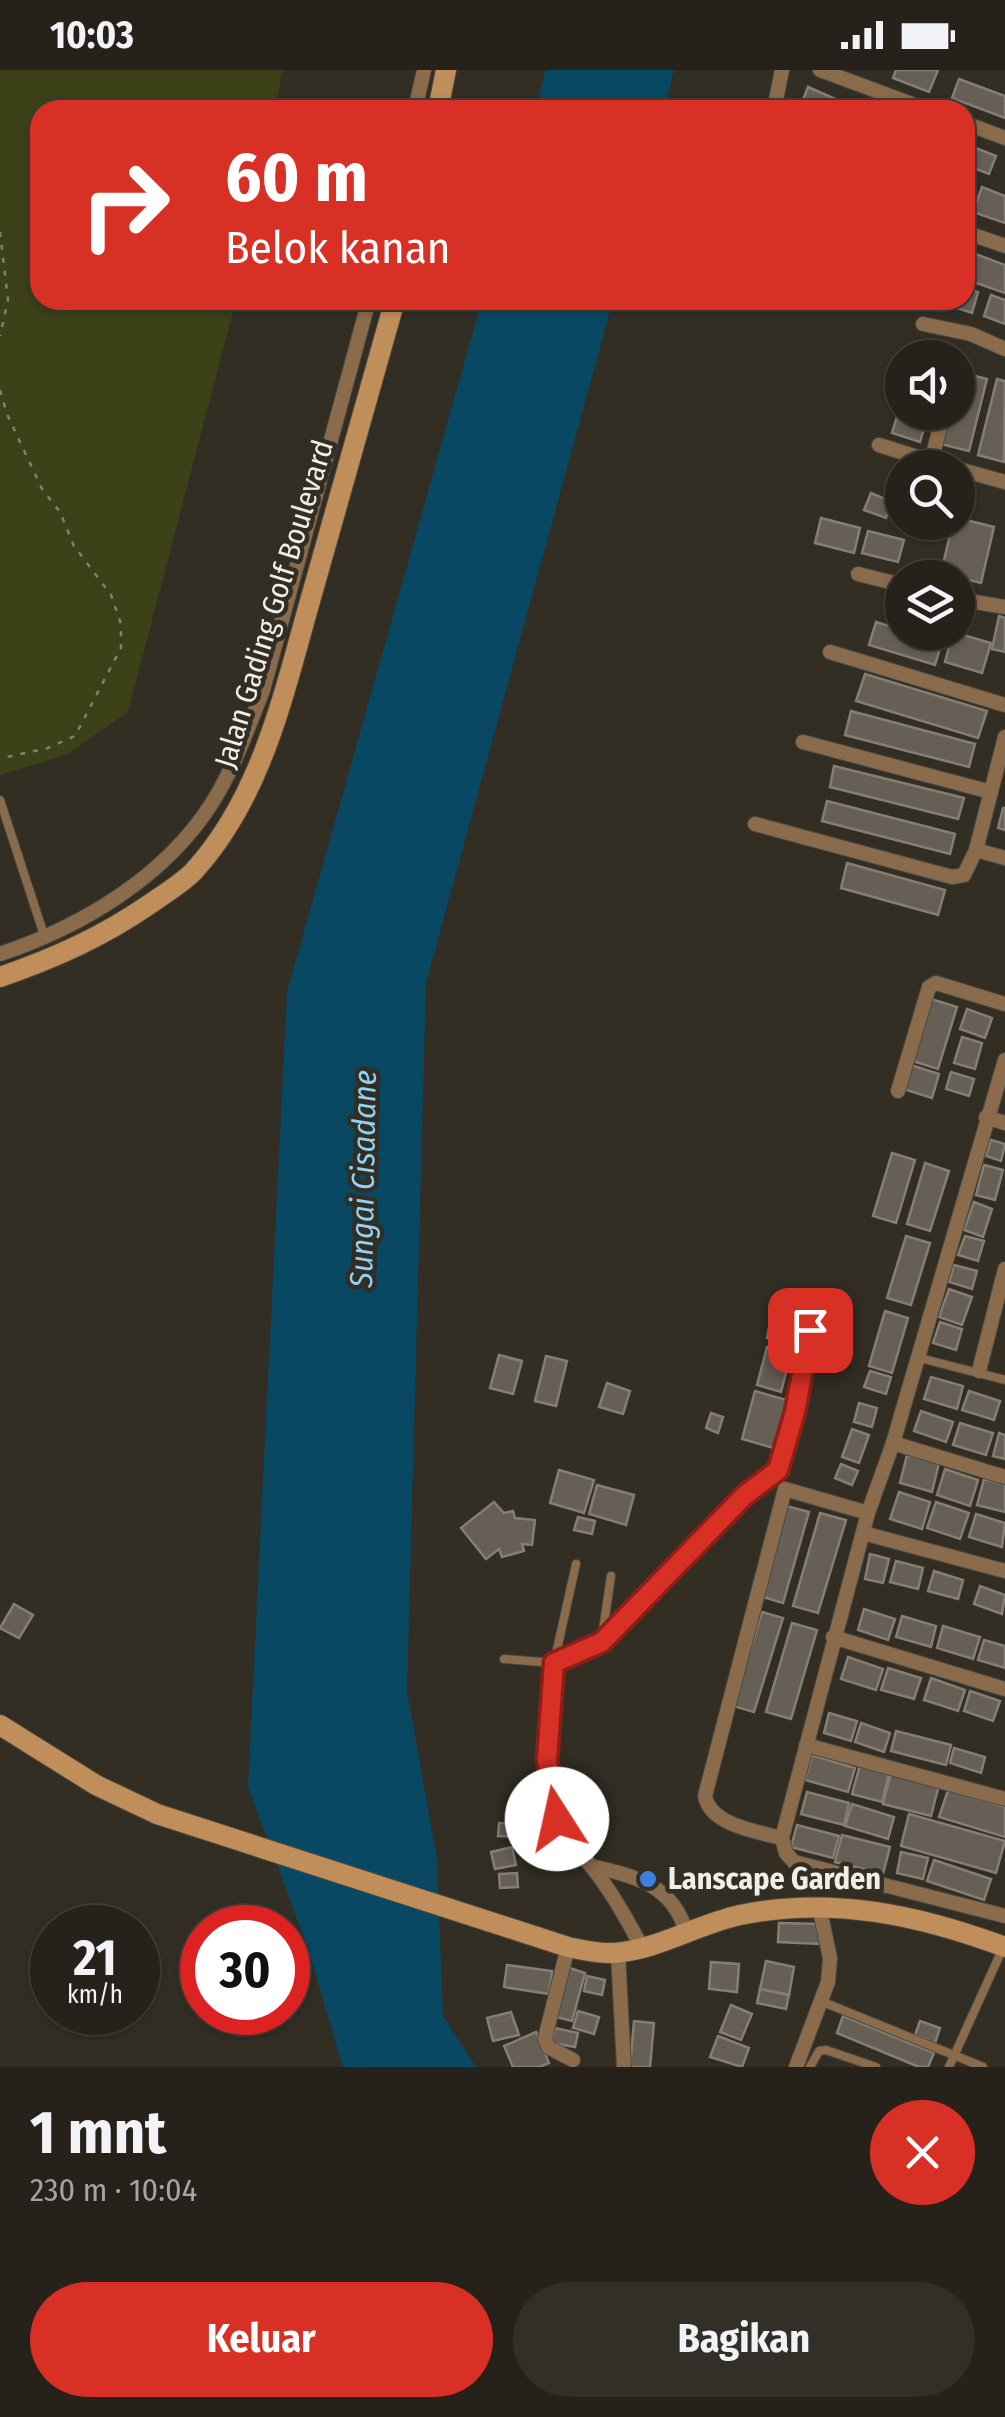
<!DOCTYPE html>
<html lang="id">
<meta charset="utf-8">
<style>
:root{--surface:#26221b;--page:#322f28;--text:#f1f3f6;--muted:#a4a4a3;--line:#423f3a;--accent:#d93025}
body{margin:0;font-family:"Fira Sans Condensed",sans-serif;background:var(--page);color:var(--text);height:100vh;display:flex;flex-direction:column;font-size:38px;white-space:nowrap}
*{box-sizing:border-box;margin:0}
p{font-size:32px;color:var(--muted)}
.icon{flex:none;width:55px;height:55px;fill:none;stroke:currentColor;stroke-width:2;stroke-linecap:round;stroke-linejoin:round}
.map{position:relative;height:1997px;overflow:hidden}
.drawer{display:flex;flex-direction:column;background:var(--surface);flex:1}
.drawer>*{flex:none}
.hud{position:absolute;left:30px;top:30px;width:945px;height:210px;border-radius:30px;box-shadow:0 2px 8px #0004,0 0 0 2px var(--line);background:#d93025;color:#fff;overflow:hidden}
.fabs{position:absolute;left:885px;top:270px;display:grid;gap:20px}
.fabs a{display:grid;place-items:center;width:90px;height:90px;border-radius:50%;background:var(--surface);box-shadow:0 2px 8px #0004,0 0 0 2px var(--line);font-size:50px}
.speed{position:absolute;left:30px;top:1835px;display:flex;gap:20px;font-size:50px;font-weight:700;text-align:center}
.speed>*{display:grid;place-content:center;width:130px;height:130px;border-radius:50%;background:var(--surface);box-shadow:0 2px 8px #0004,0 0 0 2px var(--line);line-height:1}
.speed small{font-size:25px;font-weight:400}
.speed .limit{border:15px solid #d22;background:#fff;color:#111}
.pin{position:absolute;display:grid;place-items:center;width:85px;height:85px;color:#fff;margin:-42px;border-radius:20px;box-shadow:0 5px 15px #0006}
.me{position:absolute;width:110px;margin:-55px;rotate:350deg;stroke-linejoin:round;filter:drop-shadow(0 0 8px #0008)}
.turn{display:flex;align-items:center;gap:35px;height:210px;padding:0 30px;font-size:45px}
.turn .icon{width:130px;height:130px;stroke-width:2.5}
.turn b{display:block;font-size:70px;line-height:85px}
.round{display:grid;place-items:center;flex:none;width:105px;height:105px;border-radius:52px;background:var(--page)}
.summary{display:flex;align-items:center;justify-content:space-between;height:170px;padding:0 30px}
h1{font-size:60px;font-weight:700;line-height:75px}
.action{display:flex;gap:20px;margin-top:auto;padding:20px 30px}
.action a{flex:1;height:115px;border-radius:60px;background:var(--accent);color:#fff;font-size:40px;font-weight:700;line-height:115px;text-align:center}
.action a+a{background:var(--page);color:var(--text)}
.status{display:flex;justify-content:space-between;align-items:center;height:70px;padding:0 50px;background:var(--surface);direction:ltr}
.status svg{height:28px;fill:currentColor}
.map>svg:first-child{display:block}
</style>
<div class="status"><b>10:03</b><svg viewBox="0 0 49 12"><path d="M0 12V9h3v3zM5 12V6h3v6zM10 12V3h3v9zM15 12V0h3v12zM26 1h20v11H26zM47 4h2v5h-2z"/></svg></div>
<div class="map">
<svg width="1005" height="1997" viewBox="0 0 1005 1997">
<rect width="100%" height="100%" fill="#322e24"/>
<polygon fill="#3c4118" points="0,0 282,0 276,40 40,40 40,230 236,230 128,642 66,685 0,705"/>
<g fill="#094862">
<polygon points="546,0 674,0 664,40 535,40"/>
<polygon points="482,230 613,230 426,913 407,1621 437,1789 443,1946 476,1997 343,1997 307,1876 248,1717 287,922"/>
</g>
<g fill="#665f56" stroke="#857e74" stroke-width="2.5">
<polygon points="896,0 938,0 929,22 893,8"/>
<polygon points="959,9 1005,26 1005,48 952,28"/>
<polygon points="808,17 840,31 836,40 799,40"/>
<polygon points="968,75 996,86 989,104 965,95"/>
<polygon points="982,117 1005,126 1005,153 973,142"/>
<polygon points="965,180 1005,195 1005,223 965,209"/>
<polygon points="965,218 978,222 972,243 939,232 965,230"/>
<polygon points="991,225 1005,230 1005,254 984,246"/>
<polygon points="958,302 987,309 969,381 941,374 949,342 958,342"/>
<polygon points="997,309 1005,311 1004,392 978,385"/>
<polygon points="902,330 902,342 929,342 920,372 892,363"/>
<polygon points="871,423 892,432 886,448 864,440"/>
<polygon points="821,448 860,458 854,483 815,473"/>
<polygon points="958,448 994,457 981,513 941,503 953,452 958,452"/>
<polygon points="868,461 904,470 898,492 862,483"/>
<polygon points="899,528 902,529 902,548 894,546"/>
<polygon points="999,546 1005,548 1005,582 992,579"/>
<polygon points="876,552 942,572 935,595 869,575"/>
<polygon points="953,562 991,573 982,603 945,592"/>
<polygon points="865,604 987,641 978,668 856,631"/>
<polygon points="851,641 975,674 969,697 845,665"/>
<polygon points="834,696 964,728 958,749 830,717"/>
<polygon points="827,731 955,764 950,784 822,751"/>
<polygon points="1003,738 1005,738 1005,760 998,758"/>
<polygon points="847,793 945,820 938,845 841,818"/>
<polygon points="928,928 957,937 938,999 909,990"/>
<polygon points="967,939 992,948 985,968 960,959"/>
<polygon points="962,967 982,973 975,999 954,993"/>
<polygon points="911,995 939,1004 932,1028 903,1019"/>
<polygon points="951,1002 974,1009 969,1026 946,1019"/>
<polygon points="991,1070 1005,1074 1001,1091 986,1086"/>
<polygon points="892,1083 915,1090 896,1153 873,1146"/>
<polygon points="925,1093 949,1101 930,1161 907,1154"/>
<polygon points="984,1095 1003,1100 995,1130 976,1125"/>
<polygon points="974,1132 992,1139 983,1167 964,1160"/>
<polygon points="906,1166 930,1173 911,1235 887,1228"/>
<polygon points="965,1166 984,1171 978,1191 958,1185"/>
<polygon points="954,1195 977,1201 972,1219 949,1212"/>
<polygon points="949,1219 972,1227 962,1255 939,1247"/>
<polygon points="885,1241 908,1248 892,1303 869,1296"/>
<polygon points="771,1247 790,1251 787,1271 767,1268"/>
<polygon points="940,1252 962,1259 956,1280 933,1273"/>
<polygon points="767,1277 791,1284 781,1322 757,1315"/>
<polygon points="499,1285 522,1291 513,1324 490,1318"/>
<polygon points="546,1286 567,1291 556,1336 535,1331"/>
<polygon points="870,1301 891,1307 886,1324 864,1317"/>
<polygon points="931,1307 963,1316 957,1339 924,1329"/>
<polygon points="607,1313 630,1321 623,1344 599,1337"/>
<polygon points="755,1321 790,1331 777,1379 742,1369"/>
<polygon points="969,1321 1000,1331 994,1350 962,1340"/>
<polygon points="859,1333 877,1338 872,1357 854,1352"/>
<polygon points="921,1341 953,1352 946,1372 914,1361"/>
<polygon points="711,1343 723,1347 718,1363 706,1358"/>
<polygon points="960,1353 993,1363 986,1385 953,1375"/>
<polygon points="852,1359 869,1365 859,1393 842,1387"/>
<polygon points="999,1363 1005,1365 1005,1389 993,1386"/>
<polygon points="907,1385 939,1393 932,1422 900,1413"/>
<polygon points="841,1394 858,1401 852,1415 835,1408"/>
<polygon points="945,1399 978,1410 970,1436 937,1425"/>
<polygon points="559,1400 594,1410 584,1443 550,1433"/>
<polygon points="984,1409 1005,1414 1005,1442 977,1435"/>
<polygon points="597,1415 634,1425 626,1455 589,1444"/>
<polygon points="899,1422 930,1432 922,1459 890,1449"/>
<polygon points="494,1432 504,1443 513,1441 515,1448 535,1450 532,1475 522,1474 524,1481 502,1487 499,1479 486,1489 461,1458"/>
<polygon points="936,1432 969,1443 960,1469 927,1458"/>
<polygon points="786,1436 809,1442 783,1533 760,1526"/>
<polygon points="820,1443 846,1450 818,1543 793,1536"/>
<polygon points="976,1444 1005,1453 1002,1477 969,1467"/>
<polygon points="578,1447 595,1451 592,1464 574,1460"/>
<polygon points="870,1484 889,1489 883,1513 865,1509"/>
<polygon points="896,1491 923,1498 918,1519 890,1512"/>
<polygon points="934,1501 963,1510 958,1529 928,1521"/>
<polygon points="980,1516 1005,1525 1002,1544 974,1534"/>
<polygon points="14,1534 33,1545 19,1568 0,1558"/>
<polygon points="864,1539 895,1549 888,1570 858,1560"/>
<polygon points="762,1542 783,1548 754,1642 733,1636"/>
<polygon points="902,1546 936,1556 931,1577 896,1567"/>
<polygon points="792,1553 817,1560 791,1649 766,1642"/>
<polygon points="943,1556 980,1567 973,1589 937,1578"/>
<polygon points="984,1570 1005,1576 1005,1598 978,1590"/>
<polygon points="848,1587 883,1599 876,1620 841,1609"/>
<polygon points="888,1598 921,1608 914,1629 881,1620"/>
<polygon points="931,1608 965,1620 958,1641 924,1630"/>
<polygon points="970,1621 1000,1631 993,1651 964,1641"/>
<polygon points="829,1643 857,1651 851,1671 824,1663"/>
<polygon points="861,1653 890,1663 884,1682 855,1672"/>
<polygon points="896,1661 951,1675 946,1695 891,1681"/>
<polygon points="954,1678 985,1687 981,1703 950,1693"/>
<polygon points="812,1685 855,1698 848,1722 805,1710"/>
<polygon points="860,1695 889,1703 882,1732 852,1724"/>
<polygon points="891,1703 939,1715 931,1746 883,1734"/>
<polygon points="948,1720 1005,1737 1005,1767 939,1747"/>
<polygon points="807,1722 849,1733 844,1755 801,1744"/>
<polygon points="852,1734 894,1747 888,1769 845,1756"/>
<polygon points="909,1744 1005,1771 996,1803 901,1776"/>
<polygon points="499,1753 525,1755 524,1767 498,1766"/>
<polygon points="797,1755 839,1766 833,1788 791,1777"/>
<polygon points="842,1765 890,1777 883,1804 835,1792"/>
<polygon points="512,1777 516,1795 495,1799 491,1782"/>
<polygon points="901,1782 928,1788 923,1809 897,1803"/>
<polygon points="934,1790 991,1809 984,1830 927,1811"/>
<polygon points="517,1803 518,1817 500,1818 499,1804"/>
<polygon points="779,1853 821,1854 820,1874 778,1872"/>
<polygon points="766,1891 794,1897 789,1925 760,1919"/>
<polygon points="711,1892 739,1894 737,1922 709,1919"/>
<polygon points="507,1895 552,1901 549,1924 504,1917"/>
<polygon points="567,1897 585,1903 572,1951 553,1946"/>
<polygon points="587,1906 605,1910 602,1925 584,1921"/>
<polygon points="760,1919 789,1925 786,1939 757,1933"/>
<polygon points="731,1935 752,1944 741,1970 720,1962"/>
<polygon points="578,1941 599,1947 594,1964 573,1958"/>
<polygon points="511,1942 519,1965 493,1971 487,1948"/>
<polygon points="843,1946 934,1983 928,1997 919,1997 837,1963"/>
<polygon points="634,1951 654,1953 650,1997 630,1997"/>
<polygon points="920,1951 940,1958 935,1973 915,1965"/>
<polygon points="555,1958 578,1963 575,1977 552,1973"/>
<polygon points="536,1962 549,1993 539,1997 513,1997 504,1976"/>
<polygon points="718,1966 749,1978 742,1997 710,1987"/>
</g>
<g fill="none" stroke-linecap="round" stroke-linejoin="round">
<defs>
<g id="lane">
<polyline points="0,730 45,868"/>
<polyline points="916,1287 1005,1310"/>
<polyline points="602,1567 611,1506"/>
<polyline points="504,1589 554,1593 576,1494"/>
<polyline points="823,1932 983,1997"/>
<polyline points="810,1997 819,1981 826,1980 876,1997"/>
<polyline points="949,1997 1002,1880"/>
</g>
<g id="street">
<polyline points="820,0 928,40"/>
<polyline points="415,40 424,0"/>
<polyline points="774,40 782,0"/>
<polyline points="965,53 1005,68"/>
<polyline points="965,162 1005,176"/>
<polyline points="923,254 971,264 1005,279"/>
<polyline points="879,375 952,398"/>
<polyline points="931,392 944,342"/>
<polyline points="958,399 1005,412"/>
<polyline points="858,504 902,515"/>
<polyline points="958,529 1005,537"/>
<polyline points="830,582 1005,635"/>
<polyline points="803,672 991,722"/>
<polyline points="755,754 952,807 964,805 976,780 1005,667"/>
<polyline points="976,780 1005,788"/>
<path d="M0,884c81,-27 165,-77 212,-151 22,-35 36,-75 51,-113l106,-390"/>
<polyline points="898,1021 929,917 936,913 1005,934"/>
<polyline points="986,1047 1005,1053"/>
<polyline points="979,1301 1005,1199"/>
<polyline points="893,1373 1005,1407"/>
<path d="M868,1443l-83,-24 -80,307c5,29 53,36 77,42l86,-325 25,-70 112,-383"/>
<polyline points="863,1463 1005,1501"/>
<polyline points="833,1567 1005,1619"/>
<polyline points="806,1675 1005,1729"/>
<polyline points="782,1768 786,1783 794,1792 1005,1846"/>
<path d="M591,1796c44,10 82,19 95,66"/>
<path d="M641,1876c-14,-27 -30,-55 -49,-79 -8,-10 -19,-18 -26,-29 -30,-45 -17,-124 -12,-175l48,-21 143,-146 34,-26 16,-58 14,-82"/>
<polyline points="568,1877 545,1968 548,1977 573,1990"/>
<polyline points="618,1883 624,1997"/>
<polyline points="796,1997 828,1912 830,1888 819,1836"/>
</g>
<g id="secondary">
<polyline points="438,40 446,0"/>
<path d="M0,907c55,-19 102,-40 150,-73 14,-10 31,-20 43,-32 70,-76 91,-181 119,-278 28,-98 55,-196 83,-294"/>
<path d="M0,1655l96,60 61,29 411,133c15,3 30,7 46,6 43,-3 84,-29 126,-38 92,-19 179,0 265,32"/>
</g>
</defs>
<use href="#lane" stroke="#4d493f" stroke-width="10"/>
<use href="#street" stroke="#4d493f" stroke-width="16"/>
<use href="#secondary" stroke="#4d493f" stroke-width="22"/>
<g stroke="#827f77" stroke-width="2.5" stroke-dasharray="5 8" stroke-linecap="butt">
<polyline points="0,162 8,230 0,266"/>
<polyline points="0,320 7,344 42,419 60,442 74,476 111,525 121,554 121,578 75,666 48,678 7,687"/>
</g>
<use href="#lane" stroke="#8a6c4c" stroke-width="8"/>
<use href="#street" stroke="#8a6c4c" stroke-width="14"/>
<use href="#secondary" stroke="#bf8e5a" stroke-width="20"/>
</g>
<g fill="none" stroke-linecap="round" stroke-linejoin="round">
<defs>
<polyline id="route" points="557,1749 547,1690 554,1593 602,1572 744,1426 778,1400 795,1342 810,1260"/>
</defs>
<use href="#route" stroke="#8d1f18" stroke-width="25"/>
<use href="#route" stroke="#d93025" stroke-width="18"/>
</g>
<circle fill="#3f7fe0" stroke="#322e24" stroke-width="4" cx="648" cy="1809" r="10"/>
<g text-anchor="middle" stroke-width="9" stroke-linejoin="round" paint-order="stroke">
<g font-size="30" fill="#f1eee8" stroke="#322e24">
<text transform="translate(274 534) rotate(-73)" y="10">Jalan Gading Golf Boulevard</text>
</g>
<g font-size="30" font-weight="bold" fill="#f1eee8" stroke="#322e24" text-anchor="start">
<text x="668" y="1819">Lanscape Garden</text>
</g>
<g font-size="32" font-style="italic" fill="#90d2f5" stroke="#322e24">
<text transform="translate(363 1109) rotate(-89)" y="11">Sungai Cisadane</text>
</g>
</g>
</svg>
<div class="fabs">
<a><svg class="icon" aria-label="sound" viewBox="0 0 24 24"><path d="M4 9h4l5-4v14l-5-4H4zM17 9q2 3 0 6"/></svg></a>
<a><svg class="icon" aria-label="search" viewBox="0 0 24 24"><circle cx="10" cy="10" r="6"/><path d="M15 15l6 6"/></svg></a>
<a><svg class="icon" aria-label="layers" viewBox="0 0 24 24"><path d="M12 4l9 5-9 5-9-5zM3 14l9 5 9-5"/></svg></a>
</div>
<div class="speed"><div>21<small>km/h</small></div><div class="limit">30</div></div>
<div class="pin" style="left:810px;top:1260px;background:#d93025"><svg class="icon" aria-label="arrive" viewBox="0 0 24 24"><path d="M6 21V4h12l-3 4 3 4H6"/></svg></div>
<svg class="me" style="left:557px;top:1749px" viewBox="-20 -20 40 40"><circle r="19" fill="#fff"/><path d="M0-13L10 11 0 6-10 11z" fill="#d93025"/></svg>
<div class="hud">
<div class="turn"><svg class="icon" aria-label="right" viewBox="0 0 24 24"><path d="M7 20v-9h11M14 6l5 5-5 5"/></svg><div><b>60 m</b>Belok kanan</div></div>
</div>
</div>
<section class="drawer">
<div class="summary"><div><h1>1 mnt</h1><p>230 m · 10:04</p></div><a class="round" style="background:#d93025;color:#fff"><svg class="icon" aria-label="close" viewBox="0 0 24 24"><path d="M6 6l12 12M18 6L6 18"/></svg></a></div>
<div class="action"><a>Keluar</a><a>Bagikan</a></div>
</section>
